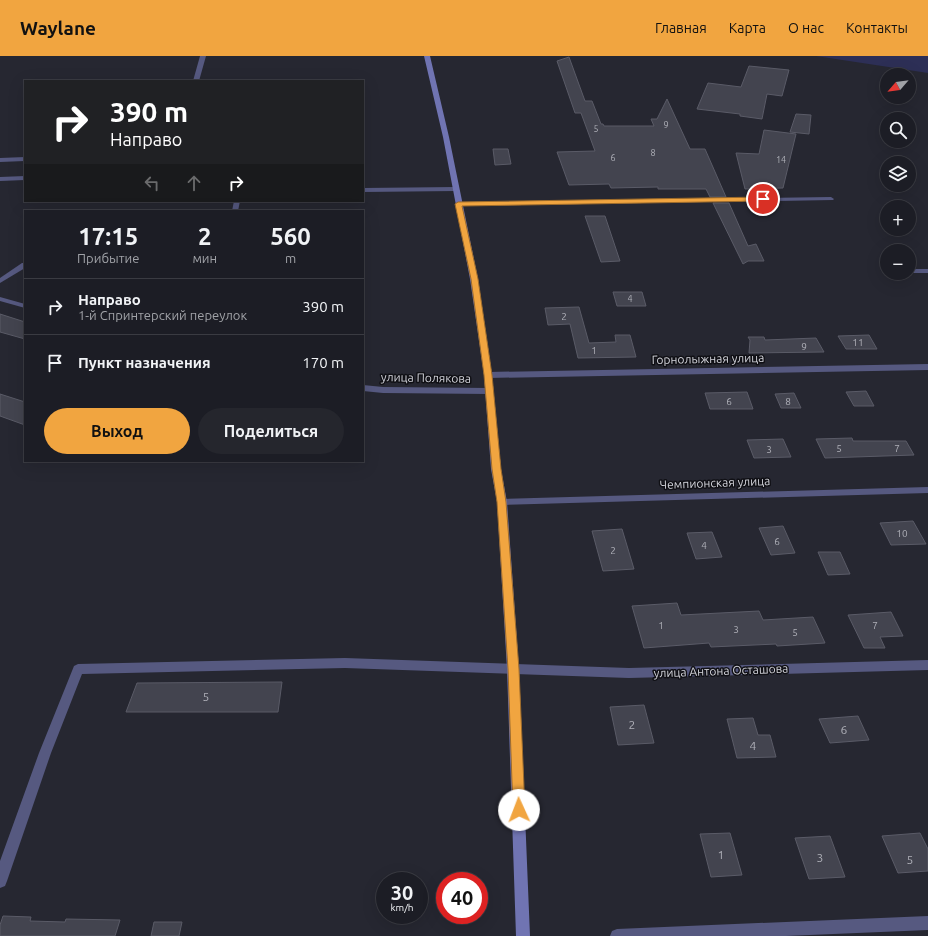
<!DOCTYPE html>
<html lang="ru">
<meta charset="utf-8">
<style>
:root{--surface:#1c1d25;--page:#25262d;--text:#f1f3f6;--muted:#a0a2a7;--line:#3a3b42;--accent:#f1a540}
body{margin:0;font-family:Ubuntu,sans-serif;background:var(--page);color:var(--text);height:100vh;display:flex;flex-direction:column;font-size:15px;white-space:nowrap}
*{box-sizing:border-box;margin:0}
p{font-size:13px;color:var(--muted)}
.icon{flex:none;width:22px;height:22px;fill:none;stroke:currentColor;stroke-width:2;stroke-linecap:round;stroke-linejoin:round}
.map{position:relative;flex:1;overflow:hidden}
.side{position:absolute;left:24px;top:154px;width:340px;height:252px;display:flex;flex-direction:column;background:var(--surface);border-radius:0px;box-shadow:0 4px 16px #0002,0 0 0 1px var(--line)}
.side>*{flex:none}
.guide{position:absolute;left:24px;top:24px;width:340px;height:122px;border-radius:0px;box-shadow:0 4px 16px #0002,0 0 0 1px var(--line);background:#202124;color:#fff;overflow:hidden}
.needle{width:26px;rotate:242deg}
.controls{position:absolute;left:880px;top:12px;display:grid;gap:8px}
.controls a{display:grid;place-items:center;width:36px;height:36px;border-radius:50%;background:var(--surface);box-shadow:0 4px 16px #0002,0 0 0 1px var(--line);font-size:20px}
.speed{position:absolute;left:376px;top:816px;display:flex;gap:8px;font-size:20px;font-weight:700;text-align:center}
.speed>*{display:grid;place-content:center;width:52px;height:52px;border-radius:50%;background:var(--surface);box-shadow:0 4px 16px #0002,0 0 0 1px var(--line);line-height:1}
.speed small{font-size:10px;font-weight:400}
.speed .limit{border:6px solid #d22;background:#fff;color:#111}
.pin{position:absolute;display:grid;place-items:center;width:34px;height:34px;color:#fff;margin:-17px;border:2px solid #fff;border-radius:50%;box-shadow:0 1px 4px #0007}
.me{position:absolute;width:44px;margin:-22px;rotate:358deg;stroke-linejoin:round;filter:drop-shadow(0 0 3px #0008)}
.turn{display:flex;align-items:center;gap:14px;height:84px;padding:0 20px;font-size:18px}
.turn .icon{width:52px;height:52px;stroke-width:2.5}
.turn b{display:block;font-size:28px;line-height:34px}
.lanes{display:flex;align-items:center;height:38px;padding:0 20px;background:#0003;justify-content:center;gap:20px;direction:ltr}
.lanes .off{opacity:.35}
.eta{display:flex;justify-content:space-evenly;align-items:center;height:68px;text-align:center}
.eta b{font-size:24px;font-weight:700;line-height:28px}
.action{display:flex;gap:8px;margin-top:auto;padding:8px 20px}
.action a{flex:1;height:46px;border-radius:24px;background:var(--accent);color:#111;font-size:16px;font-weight:700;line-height:46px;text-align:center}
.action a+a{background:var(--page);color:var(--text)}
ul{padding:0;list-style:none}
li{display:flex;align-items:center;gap:12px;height:56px;padding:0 20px;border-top:1px solid var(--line)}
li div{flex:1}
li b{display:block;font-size:15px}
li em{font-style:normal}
header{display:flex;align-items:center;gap:24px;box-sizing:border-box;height:56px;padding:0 20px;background:var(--accent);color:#111}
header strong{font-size:19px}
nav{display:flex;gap:22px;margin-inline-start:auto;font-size:14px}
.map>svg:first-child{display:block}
</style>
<header>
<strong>Waylane</strong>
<nav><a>Главная</a><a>Карта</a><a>О нас</a><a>Контакты</a></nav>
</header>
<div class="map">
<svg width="928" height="880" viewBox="0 0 928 880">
<rect width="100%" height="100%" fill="#262731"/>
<polygon fill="#2d2f56" points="816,0 928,0 928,17"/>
<g fill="#43444f" stroke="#5a5b67">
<polygon points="569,1 585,45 592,45 601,68 603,68 604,70 654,70 651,63 657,63 667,43 690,93 705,93 726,141 710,141 706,133 658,133 658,131 611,132 609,128 569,129 557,96 595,95 581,57 575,57 557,5"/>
<polygon points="749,10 789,14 782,40 767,38 762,63 740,60 740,58 697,53 708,27 741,31"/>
<polygon points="796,58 811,59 809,78 790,76"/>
<polygon points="764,74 796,78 783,132 745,133 736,97 759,98"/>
<polygon points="493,93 508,93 511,108 495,109"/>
<polygon points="713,147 729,147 748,190 756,188 764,205 748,205 743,208"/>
<polygon points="585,160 605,160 620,205 601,206"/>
<polygon points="613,236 642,236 646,250 617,250"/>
<polygon points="579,251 589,287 616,286 615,279 630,279 636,301 578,302 570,268 548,269 545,252"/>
<polygon points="0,258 25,266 25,283 0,276"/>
<polygon points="869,279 877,293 846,293 838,280"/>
<polygon points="748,281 764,281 765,284 816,282 824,296 749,297 750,284"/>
<polygon points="866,335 874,350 854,350 846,336"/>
<polygon points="747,336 753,353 710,353 705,337"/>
<polygon points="794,337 801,352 781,352 775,338"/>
<polygon points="0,338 25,346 25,369 0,360"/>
<polygon points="852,382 853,385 906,385 914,399 825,402 816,383"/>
<polygon points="783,383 791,401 754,402 747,384"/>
<polygon points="913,465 926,488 891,489 880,467"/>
<polygon points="783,470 795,497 771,499 759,472"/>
<polygon points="622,473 634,513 603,515 592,475"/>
<polygon points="712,476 722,501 696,503 687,477"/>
<polygon points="818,496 840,496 850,518 828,519"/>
<polygon points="677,547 681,559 759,555 763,564 813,561 825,587 777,590 776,588 711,591 709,587 644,592 632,550"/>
<polygon points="891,556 903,580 880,581 885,592 864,592 848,559"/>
<polygon points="282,626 278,656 126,656 137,627"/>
<polygon points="644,649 654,687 618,689 610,651"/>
<polygon points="858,660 869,684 830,687 819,663"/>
<polygon points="753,662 758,679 770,679 776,701 737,702 727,663"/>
<polygon points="730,777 742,819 711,821 700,778"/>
<polygon points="920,777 928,793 928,815 898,817 882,780"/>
<polygon points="830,780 845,821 809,823 795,782"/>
<polygon points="3,860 31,861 30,865 65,866 66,863 120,864 115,880 0,880 0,869"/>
<polygon points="154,866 182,866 179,880 151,880"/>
</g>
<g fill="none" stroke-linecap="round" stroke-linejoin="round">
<g fill="#565980" fill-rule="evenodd">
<polygon points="200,0 206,0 199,25 193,25"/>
<polygon points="25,101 25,105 0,106 0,102"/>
<polygon points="25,120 25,124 0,125 0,121"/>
<polygon points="363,132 456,131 459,133 456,135 363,136"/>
<polygon points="831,141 834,143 833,144 458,150 455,148 458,146"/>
<polygon points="234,145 240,145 238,155 232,155"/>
<polygon points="22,207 25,207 25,212 0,227 0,222"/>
<rect x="909" y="213" width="19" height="4"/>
<polygon points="0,241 25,248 25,252 0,245"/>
<polygon points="928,308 928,314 488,322 484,319 488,316"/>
<polygon points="363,329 383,331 489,332 493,335 489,338 383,337 363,335"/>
<polygon points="928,431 928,437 502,449 497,446 502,443"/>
<polygon points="345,602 629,612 928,604 928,614 629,622 345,612 82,618 51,697 7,825 5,830 0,832 0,805 39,697 74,610 78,608"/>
<polygon points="928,860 928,874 786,880 610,880 612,875 617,873"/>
</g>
<polygon fill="#7074b2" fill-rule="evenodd" points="424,0 430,0 449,81 478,223 492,319 501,413 507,446 519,613 530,880 516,880 507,613 497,446 491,413 484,319 470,223 443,81"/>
</g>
<polygon fill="#f1a540" stroke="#9d6b2a" points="763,141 766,143 765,145 462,150 478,223 492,319 501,413 506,446 519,613 525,754 523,758 519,760 514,758 513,754 508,613 497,446 492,413 484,319 471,223 455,148 458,146"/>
<g text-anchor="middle" stroke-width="3" stroke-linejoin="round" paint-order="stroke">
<g font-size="9" fill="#afb0b8">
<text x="666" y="72">9</text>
<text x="596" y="76">5</text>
<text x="653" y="100">8</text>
<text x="613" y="105">6</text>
<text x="781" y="107">14</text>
<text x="630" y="246">4</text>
</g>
<g font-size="10" fill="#afb0b8">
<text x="564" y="264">2</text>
<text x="858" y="290">11</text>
<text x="804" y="294">9</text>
<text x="594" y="298">1</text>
<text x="729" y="349">6</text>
<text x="788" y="349">8</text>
<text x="839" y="396">5</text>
<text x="897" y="396">7</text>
<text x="769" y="397">3</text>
<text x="902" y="481">10</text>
<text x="777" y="489">6</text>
<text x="704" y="493">4</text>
<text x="613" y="498">2</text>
<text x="661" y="573">1</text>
<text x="875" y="573">7</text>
<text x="736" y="577">3</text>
<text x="795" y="580">5</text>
</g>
<g font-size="12" fill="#d3d4db" stroke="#101015">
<text transform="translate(708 303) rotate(-1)" y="4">Горнолыжная улица</text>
<text transform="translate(426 322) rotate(1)" y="4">улица Полякова</text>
<text transform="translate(715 427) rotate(-2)" y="4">Чемпионская улица</text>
<text transform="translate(721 615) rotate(-2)" y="4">улица Антона Осташова</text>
</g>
<g font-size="12" fill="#afb0b8">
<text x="206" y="645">5</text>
<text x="632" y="673">2</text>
<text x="844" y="678">6</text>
<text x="753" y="694">4</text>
<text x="721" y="803">1</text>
<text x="820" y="806">3</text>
<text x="910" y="808">5</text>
</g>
</g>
</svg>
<div class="controls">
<a><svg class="needle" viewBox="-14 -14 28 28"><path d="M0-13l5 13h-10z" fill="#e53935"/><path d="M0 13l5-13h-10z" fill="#a0a2a7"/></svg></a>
<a><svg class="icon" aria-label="search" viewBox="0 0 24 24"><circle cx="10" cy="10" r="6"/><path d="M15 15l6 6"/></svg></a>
<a><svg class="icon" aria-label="layers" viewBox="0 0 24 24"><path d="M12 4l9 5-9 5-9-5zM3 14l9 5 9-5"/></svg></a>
<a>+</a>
<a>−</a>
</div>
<div class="speed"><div>30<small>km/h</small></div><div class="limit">40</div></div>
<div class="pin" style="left:763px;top:143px;background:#d93025"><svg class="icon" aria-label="arrive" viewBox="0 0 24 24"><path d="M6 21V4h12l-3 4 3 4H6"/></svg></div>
<svg class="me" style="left:519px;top:754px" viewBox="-20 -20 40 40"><circle r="19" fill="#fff"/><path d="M0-13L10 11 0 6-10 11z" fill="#f1a540"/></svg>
<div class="guide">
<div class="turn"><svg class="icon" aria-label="right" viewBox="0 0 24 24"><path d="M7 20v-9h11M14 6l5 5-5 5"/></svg><div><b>390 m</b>Направо</div></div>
<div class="lanes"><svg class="icon off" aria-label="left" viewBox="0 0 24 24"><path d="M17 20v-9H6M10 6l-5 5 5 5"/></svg><svg class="icon off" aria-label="ahead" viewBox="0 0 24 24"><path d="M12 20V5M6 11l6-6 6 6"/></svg><svg class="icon" aria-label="right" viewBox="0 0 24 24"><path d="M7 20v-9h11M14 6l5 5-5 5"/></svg></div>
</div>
<section class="side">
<div class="eta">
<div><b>17:15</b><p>Прибытие</p></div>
<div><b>2</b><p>мин</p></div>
<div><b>560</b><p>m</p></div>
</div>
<ul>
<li><svg class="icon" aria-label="right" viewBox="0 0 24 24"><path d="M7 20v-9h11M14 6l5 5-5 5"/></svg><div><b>Направо</b><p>1-й Спринтерский переулок</p></div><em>390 m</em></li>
<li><svg class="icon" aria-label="arrive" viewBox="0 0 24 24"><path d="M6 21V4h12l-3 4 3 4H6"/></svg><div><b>Пункт назначения</b></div><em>170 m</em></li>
</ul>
<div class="action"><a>Выход</a><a>Поделиться</a></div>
</section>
</div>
